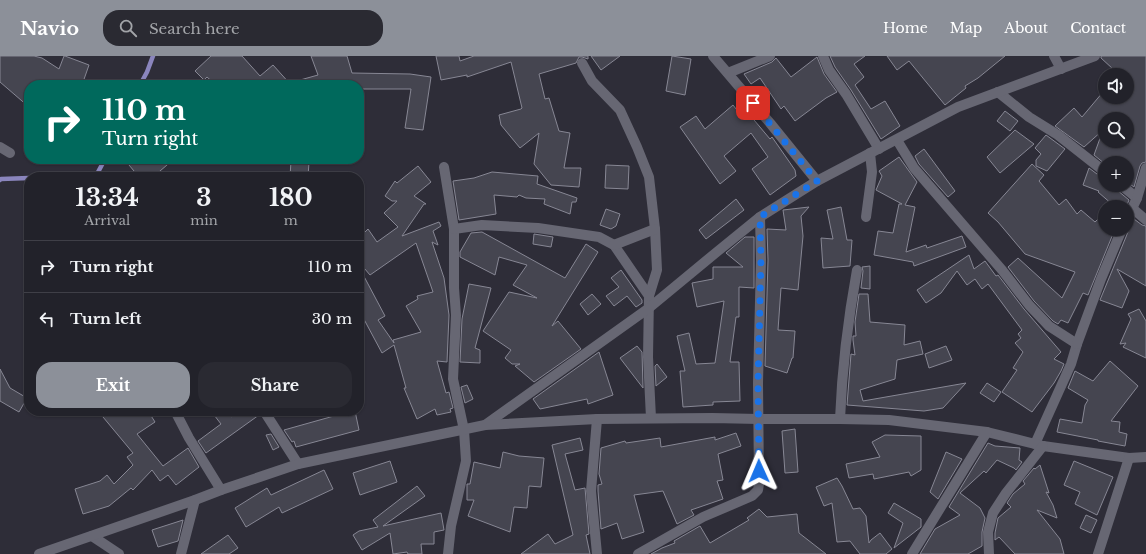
<!DOCTYPE html>
<meta charset="utf-8">
<style>
:root{--surface:#22222a;--page:#2a2a32;--text:#f1f3f6;--muted:#a2a4a8;--line:#3f3f47;--accent:#8c9099}
body{margin:0;font-family:"Libre Baskerville",serif;background:var(--page);color:var(--text);height:100vh;display:flex;flex-direction:column;font-size:15px;white-space:nowrap}
*{box-sizing:border-box;margin:0}
p{font-size:13px;color:var(--muted)}
.icon{flex:none;width:22px;height:22px;fill:none;stroke:currentColor;stroke-width:2;stroke-linecap:round;stroke-linejoin:round}
.map{position:relative;flex:1;overflow:hidden}
.drawer{position:absolute;left:24px;top:116px;width:340px;height:244px;display:flex;flex-direction:column;background:var(--surface);border-radius:16px;box-shadow:0 1px 3px #0004,0 0 0 1px var(--line)}
.drawer>*{flex:none}
.top-card{position:absolute;left:24px;top:24px;width:340px;height:84px;border-radius:16px;box-shadow:0 1px 3px #0004,0 0 0 1px var(--line);background:#00695c;color:#fff;overflow:hidden}
.controls{position:absolute;left:1098px;top:12px;display:grid;gap:8px}
.controls a{display:grid;place-items:center;width:36px;height:36px;border-radius:50%;background:var(--surface);box-shadow:0 1px 3px #0004,0 0 0 1px var(--line);font-size:20px}
.pin{position:absolute;display:grid;place-items:center;width:34px;height:34px;color:#fff;margin:-17px;border-radius:8px;box-shadow:0 2px 6px #0006}
.me{position:absolute;width:44px;margin:-22px;rotate:359deg;stroke-linejoin:round;filter:drop-shadow(0 0 3px #0008)}
.turn{display:flex;align-items:center;gap:14px;height:84px;padding:0 12px;font-size:18px}
.turn .icon{width:52px;height:52px;stroke-width:2.5}
.turn b{display:block;font-size:28px;line-height:34px}
.eta{display:flex;justify-content:space-evenly;align-items:center;height:68px;text-align:center}
.eta b{font-size:24px;font-weight:800;line-height:28px}
.primary-button{display:flex;gap:8px;margin-top:auto;padding:8px 12px}
.primary-button a{flex:1;height:46px;border-radius:16px;background:var(--accent);color:#fff;font-size:16px;font-weight:800;line-height:46px;text-align:center}
.primary-button a+a{background:var(--page);color:var(--text)}
ul{padding:0;list-style:none}
li{display:flex;align-items:center;gap:12px;height:52px;padding:0 12px;border-top:1px solid var(--line)}
li div{flex:1}
li b{display:block;font-size:15px}
li em{font-style:normal}
header{display:flex;align-items:center;gap:24px;box-sizing:border-box;height:56px;padding:0 20px;background:var(--accent);color:#fff}
header strong{font-size:19px}
nav{display:flex;gap:22px;margin-inline-start:auto;font-size:14px}
.search{width:280px;height:36px;background:var(--page);display:flex;align-items:center;gap:10px;box-sizing:border-box;padding:0 14px;border-radius:16px;color:var(--muted);font-size:15px}
.map>svg:first-child{display:block}
</style>
<header>
<strong>Navio</strong>
<div class="search"><svg class="icon" aria-label="search" viewBox="0 0 24 24"><circle cx="10" cy="10" r="6"/><path d="M15 15l6 6"/></svg>Search here</div>
<nav><a>Home</a><a>Map</a><a>About</a><a>Contact</a></nav>
</header>
<div class="map">
<svg width="1146" height="498" viewBox="0 0 1146 498">
<rect width="100%" height="100%" fill="#2e2d38"/>
<g fill="none" stroke-linecap="round" stroke-linejoin="round">
<g stroke="#8a85bd" stroke-width="4.5">
<polyline points="140,29 147,16 153,0"/>
<polyline points="91,121 97,118 105,103"/>
<polyline points="0,124 1,123 29,122"/>
</g>
</g>
<g fill="#454550" stroke="#878794" fill-rule="evenodd">
<polygon points="0,0 34,0 42,2 59,13 64,0 65,0 89,9 82,29 29,29 29,51 0,26"/>
<polygon points="211,0 242,0 260,20 273,9 291,29 216,29 207,21 204,24 195,15"/>
<polygon points="311,0 347,0 352,17 410,18 431,21 423,74 405,72 411,33 359,33 359,29 293,29 293,26 318,19"/>
<polygon points="436,0 459,0 460,5 474,0 588,0 588,3 582,1 579,1 576,7 539,18 545,43 549,42 559,75 570,77 564,112 581,112 579,131 551,129 534,108 539,77 520,92 501,69 499,59 521,53 522,52 511,6 467,21 467,19 441,24"/>
<polygon points="591,0 620,0 601,14"/>
<polygon points="672,0 691,3 685,39 666,35"/>
<polygon points="830,0 865,0 854,8 864,21 855,29 871,53 885,45 900,70 881,83 851,34 835,11"/>
<polygon points="887,0 1005,0 978,22 965,30 966,32 945,49 909,5 897,14"/>
<path d="M1101,0h45v106l-4,1 -2,3 -6,21 -7,-5v-19l-22,1 -11,-9 9,-25 -19,17 -29,-21 19,-18 8,9 21,-25 -3,-2 5,-8v15h22v-22h-18l4,-6 -12,-11zM1105,63h22v22h-22z"/>
<polygon points="817,1 824,18 837,36 826,42 795,65 784,50 781,53 760,22 751,28 744,18 772,6 776,2 791,21"/>
<polygon points="733,49 743,62 749,58 770,83 772,81 795,114 796,120 770,139 752,113 768,101 751,77 724,100 736,115 720,128 680,71 696,60 705,73"/>
<polygon points="1005,55 1018,65 1010,75 997,65"/>
<polygon points="1015,74 1034,88 1000,117 987,101"/>
<polygon points="1046,79 1065,93 1047,115 1036,110 1036,104 1041,98 1035,92"/>
<polygon points="924,93 955,135 948,141 919,108 915,100"/>
<polygon points="899,101 909,115 917,126 905,149 915,151 906,196 926,189 927,192 962,180 966,191 914,210 913,206 874,199 878,175 893,177 899,148 902,148 876,134 882,120 879,115"/>
<polygon points="124,103 174,103 153,121 139,121"/>
<polygon points="291,105 309,106 308,121 290,121"/>
<polygon points="1032,108 1044,119 1039,125 1059,149 1066,143 1077,158 1081,154 1095,166 1105,156 1105,173 1115,173 1088,239 1083,237 1068,267 1061,264 1058,268 1053,265 1034,245 1008,211 1018,202 1062,242 1075,216 1025,198 998,166 988,157"/>
<polygon points="606,109 629,110 628,133 605,132"/>
<polygon points="418,110 431,126 414,140 426,148 424,148 402,180 439,166 441,170 433,175 438,189 432,186 444,222 449,259 447,306 437,305 446,337 449,336 453,352 450,353 451,356 437,359 435,353 417,363 404,332 406,332 394,289 382,297 359,254 359,211 385,260 378,264 394,287 393,284 421,276 406,250 418,243 417,240 433,236 416,187 370,219 359,206 359,182 368,173 377,186 398,171 384,157 397,145 392,145 385,140 395,125 397,127"/>
<polygon points="1089,112 1101,121 1105,122 1105,129 1115,129 1117,134 1129,144 1126,151 1111,151 1113,149 1098,136 1099,135 1083,129"/>
<polygon points="492,116 538,120 537,128 577,142 576,146 572,146 570,158 544,148 545,143 526,142 519,139 517,141 494,139 496,158 459,164 453,125 474,122"/>
<polygon points="736,143 744,154 706,183 699,174"/>
<polygon points="809,151 801,160 803,180 798,234 781,232 778,274 795,275 793,302 792,302 787,317 765,310 768,204 767,173 786,174 783,154"/>
<polygon points="841,151 847,184 852,184 850,210 823,212 821,182 833,183 827,154"/>
<polygon points="606,153 620,158 616,170 611,173 600,169"/>
<polygon points="1134,163 1142,169 1146,170 1146,230 1117,213 1129,235 1122,252 1100,244 1128,176 1127,169 1131,168"/>
<polygon points="482,176 565,222 586,188 598,196 552,270 558,265 581,293 534,326 515,310 520,308 512,308 505,302 511,294 483,275 509,236 537,242 513,229 527,209 499,201 495,219 460,201 460,196 471,177"/>
<polygon points="534,178 553,181 551,191 533,188"/>
<polygon points="745,181 754,181 754,232 739,231 739,261 736,261 730,306 739,306 740,345 713,346 713,349 683,351 680,315 685,315 677,280 689,277 696,308 715,307 724,245 697,251 692,227 713,223 713,211 743,211 726,197"/>
<polygon points="969,199 974,213 985,205 996,220 998,219 1024,253 1061,296 1054,303 1064,308 1061,315 1054,327 1032,356 1002,336 1017,314 1013,312 1023,296 1015,287 1021,282 1018,278 1022,274 988,228 982,233 975,223 967,229 957,215 941,237 926,247 917,234"/>
<polygon points="870,210 870,233 861,232 863,215 862,211"/>
<polygon points="621,214 642,244 642,247 636,251 627,240 614,250 606,240 619,231 611,222"/>
<polygon points="469,228 491,232 475,292 480,294 480,307 460,306 462,263"/>
<polygon points="592,238 601,248 588,259 580,248"/>
<polygon points="859,238 868,238 870,266 905,269 904,289 920,285 923,298 897,304 895,323 860,334 863,345 966,327 943,352 924,355 847,349 851,298 855,299 853,284 853,280 856,280 855,266"/>
<polygon points="1139,253 1146,265 1146,302 1123,291 1126,287 1120,288 1131,263 1128,258"/>
<polygon points="637,290 642,296 643,332 620,302"/>
<polygon points="946,290 952,304 929,312 925,298"/>
<polygon points="599,296 613,339 588,348 587,343 540,353 533,343"/>
<polygon points="1110,305 1138,330 1111,365 1120,366 1119,376 1127,378 1125,390 1098,385 1098,384 1057,376 1060,363 1082,367 1085,349 1088,344 1068,332 1075,315 1093,325"/>
<polygon points="657,308 667,321 656,330 655,310"/>
<polygon points="0,313 10,332 27,342 19,356 0,345"/>
<polygon points="987,327 1001,336 994,346 980,337"/>
<polygon points="467,329 473,343 465,347 461,331"/>
<polygon points="98,355 148,355 155,366 137,378 163,410 188,392 199,411 176,429 168,419 160,425 152,414 133,434 131,432 109,450 83,458 75,433 100,425 107,419 114,428 133,409 127,401 133,397"/>
<polygon points="211,355 227,355 231,361 239,355 258,355 259,359 206,397 198,385 221,368"/>
<polygon points="340,355 355,355 359,374 296,391 294,385 292,386 284,374 341,358"/>
<polygon points="795,373 798,416 785,417 782,375"/>
<polygon points="736,377 741,390 718,398 723,424 717,425 723,443 691,454 694,459 677,468 663,435 634,439 644,476 622,483 617,467 601,473 598,435 598,429 602,428 599,418 601,392 625,385 626,387 660,382 661,391 715,381 715,384"/>
<polygon points="271,378 279,391 273,394 266,379"/>
<polygon points="885,379 921,380 921,414 911,420 909,416 874,423 873,418 849,422 846,408 880,401 872,386"/>
<polygon points="580,382 583,394 565,398 575,434 585,432 589,478 586,479 590,498 521,498 548,478 555,488 573,479 552,389"/>
<polygon points="988,387 995,390 1020,392 1019,404 1022,406 1016,414 1014,412 997,404 986,417 984,415 960,437 980,452 985,462 982,476 982,490 968,498 920,498 935,473 960,459 949,451"/>
<polygon points="503,396 519,400 544,402 541,431 529,430 527,452 514,451 510,476 468,460 474,444 467,444 467,428 470,428 474,406 500,412"/>
<polygon points="946,396 962,403 938,443 930,436"/>
<polygon points="390,405 397,426 360,439 353,417"/>
<polygon points="1074,405 1113,421 1097,459 1075,448 1080,436 1064,429"/>
<polygon points="1040,409 1049,437 1046,436 1053,449 1057,462 1037,454 1060,483 1064,498 1015,498 999,481 995,484 995,477 998,462 1011,451 1007,447 1013,438 1025,428 1023,425 1034,412 1035,413"/>
<polygon points="324,414 333,433 282,457 279,451 246,471 235,452 267,432 271,439"/>
<polygon points="837,422 842,430 853,453 860,452 866,460 869,487 871,484 880,477 892,493 886,498 860,498 850,485 837,486 832,447 824,450 816,431"/>
<polygon points="417,430 425,440 383,470 441,457 444,474 434,476 434,488 421,488 422,498 408,498 407,496 393,498 390,477 362,494 353,479 359,475 378,471 373,464"/>
<polygon points="894,447 921,463 921,471 894,492 903,467 888,457"/>
<polygon points="759,453 767,461 797,458 799,477 826,498 651,498 662,492 675,487 674,485 700,470 710,487 749,464 747,462"/>
<polygon points="1086,459 1097,464 1091,477 1080,472"/>
<polygon points="183,464 178,485 158,491 152,474"/>
<polygon points="228,479 238,492 229,498 201,498"/>
</g>
<g fill="none" stroke-linecap="round" stroke-linejoin="round">
<g stroke="#676773" stroke-width="10">
<polyline points="713,0 770,67 817,125"/>
<polyline points="823,0 829,14 846,38 879,93"/>
<polyline points="1054,0 1061,13"/>
<polyline points="582,7 592,25 620,54 637,91 649,121 655,173 657,214 649,240 648,301 651,362"/>
<polyline points="728,17 770,0"/>
<polyline points="998,36 1029,61 1058,79 1105,116"/>
<polyline points="897,84 914,112 1002,214 1029,249 1049,270 1077,288 1071,308 1035,388"/>
<polyline points="0,91 10,97"/>
<polyline points="444,111 454,173 454,232 456,259 453,323 464,374 466,405 451,470 448,498"/>
<polyline points="1121,129 1137,142 1127,163"/>
<polyline points="1137,142 1146,112"/>
<polyline points="1132,152 1146,164"/>
<polyline points="866,161 872,116 870,97"/>
<polyline points="454,173 482,169 538,172 599,181 614,189 649,240"/>
<polyline points="614,189 655,173"/>
<polyline points="1077,288 1101,223 1122,173"/>
<polyline points="175,355 189,382 221,434"/>
<polyline points="264,355 298,408"/>
<polyline points="597,363 591,435 597,498"/>
<path d="M840,363c2,-50 8,-100 17,-149"/>
<polyline points="485,369 649,252 718,195 760,161 817,125 958,51 1095,0"/>
<polyline points="92,480 119,498"/>
<polyline points="39,498 195,444 221,434 298,408 485,369 597,363 712,362 759,363 840,363 889,364 987,376 1043,390 1129,402 1146,401"/>
<polyline points="181,498 195,444"/>
<polyline points="638,498 703,461 752,440 758,434 759,428 758,327 761,204 760,161"/>
<polyline points="912,498 987,376"/>
<polyline points="989,498 988,476 993,457 1006,437 1043,390"/>
<polyline points="1098,498 1129,402"/>
</g>
</g>
<g fill="none" stroke-linecap="round" stroke-linejoin="round">
<polyline stroke="#1a73e8" stroke-width="7" stroke-dasharray="0 12.6" points="753,47 817,125 760,161 761,204 758,327 759,415"/>
</g>
</svg>
<div class="controls">
<a><svg class="icon" aria-label="sound" viewBox="0 0 24 24"><path d="M4 9h4l5-4v14l-5-4H4zM17 9q2 3 0 6"/></svg></a>
<a><svg class="icon" aria-label="search" viewBox="0 0 24 24"><circle cx="10" cy="10" r="6"/><path d="M15 15l6 6"/></svg></a>
<a>+</a>
<a>−</a>
</div>
<div class="pin" style="left:753px;top:47px;background:#d93025"><svg class="icon" aria-label="arrive" viewBox="0 0 24 24"><path d="M6 21V4h12l-3 4 3 4H6"/></svg></div>
<svg class="me" style="left:759px;top:415px" viewBox="-20 -20 40 40"><path d="M0-17L14 15 0 8-14 15z" fill="#1a73e8" stroke="#fff" stroke-width="4"/></svg>
<div class="top-card">
<div class="turn"><svg class="icon" aria-label="right" viewBox="0 0 24 24"><path d="M7 20v-9h11M14 6l5 5-5 5"/></svg><div><b>110 m</b>Turn right</div></div>
</div>
<section class="drawer">
<div class="eta">
<div><b>13:34</b><p>Arrival</p></div>
<div><b>3</b><p>min</p></div>
<div><b>180</b><p>m</p></div>
</div>
<ul>
<li><svg class="icon" aria-label="right" viewBox="0 0 24 24"><path d="M7 20v-9h11M14 6l5 5-5 5"/></svg><div><b>Turn right</b></div><em>110 m</em></li>
<li><svg class="icon" aria-label="left" viewBox="0 0 24 24"><path d="M17 20v-9H6M10 6l-5 5 5 5"/></svg><div><b>Turn left</b></div><em>30 m</em></li>
</ul>
<div class="primary-button"><a>Exit</a><a>Share</a></div>
</section>
</div>
